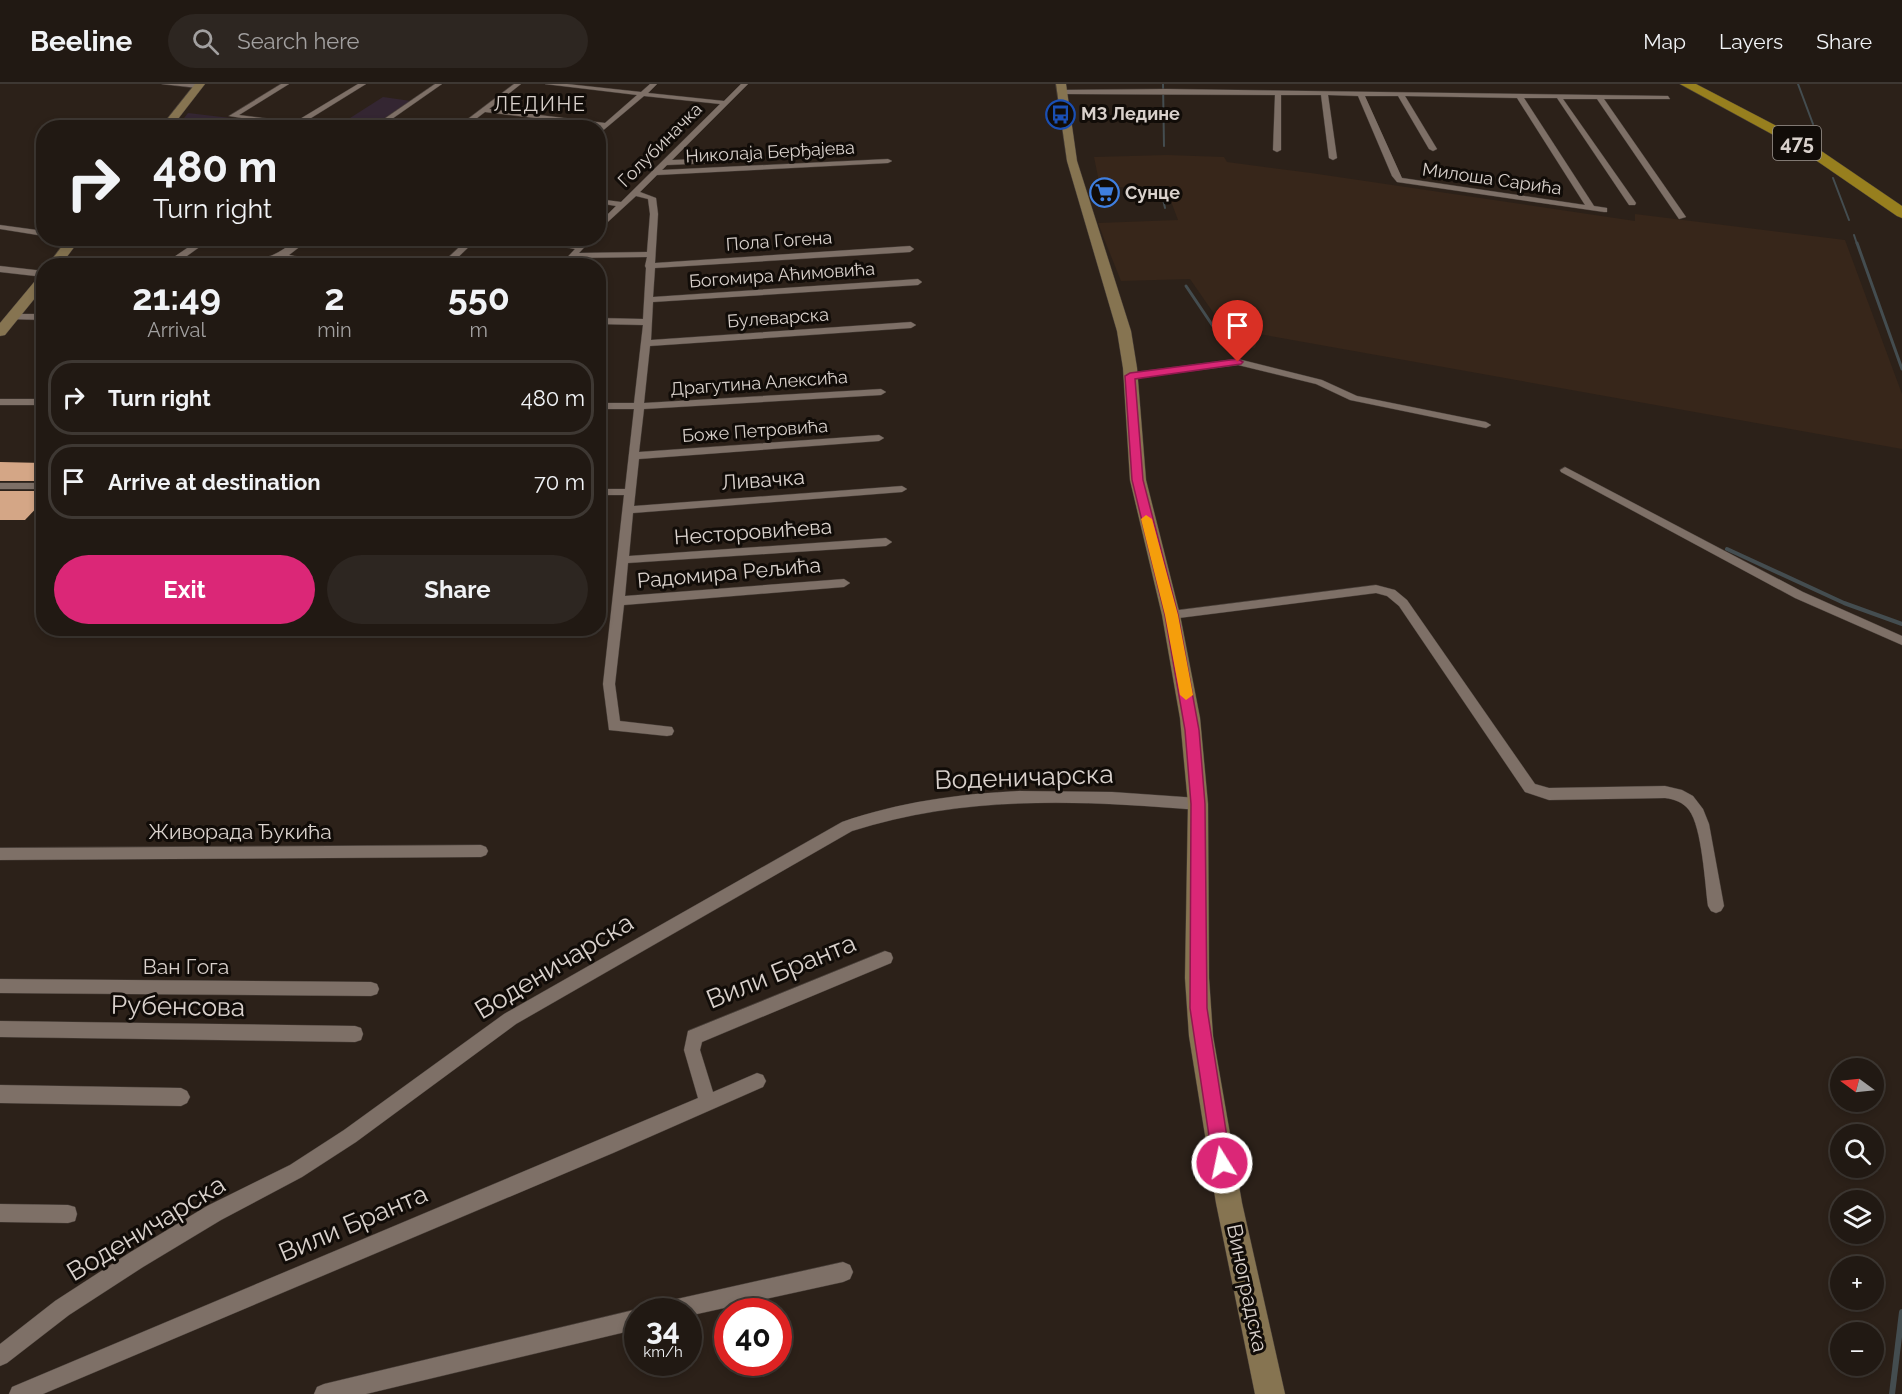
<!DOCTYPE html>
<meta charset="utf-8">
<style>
:root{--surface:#211913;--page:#2d2621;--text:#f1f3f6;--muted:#a2a0a0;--line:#3e3833;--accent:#db2777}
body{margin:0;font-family:Raleway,sans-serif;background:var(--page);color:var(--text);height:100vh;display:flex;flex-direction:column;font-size:22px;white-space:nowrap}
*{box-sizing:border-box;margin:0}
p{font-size:20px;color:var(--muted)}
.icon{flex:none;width:33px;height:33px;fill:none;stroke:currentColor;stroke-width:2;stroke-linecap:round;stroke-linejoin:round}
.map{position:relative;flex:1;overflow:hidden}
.sheet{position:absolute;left:36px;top:174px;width:570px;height:378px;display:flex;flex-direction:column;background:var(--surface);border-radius:24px;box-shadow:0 3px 9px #0003,0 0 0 2px var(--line)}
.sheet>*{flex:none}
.banner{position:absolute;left:36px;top:36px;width:570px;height:126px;border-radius:24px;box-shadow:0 3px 9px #0003,0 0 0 2px var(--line);background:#211913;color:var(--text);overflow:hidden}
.needle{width:39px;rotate:285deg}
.controls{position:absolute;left:1830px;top:974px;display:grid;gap:12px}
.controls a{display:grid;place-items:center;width:54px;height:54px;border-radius:50%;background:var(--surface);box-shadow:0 3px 9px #0003,0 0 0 2px var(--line);font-size:30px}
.speed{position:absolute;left:624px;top:1214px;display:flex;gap:12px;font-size:30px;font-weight:700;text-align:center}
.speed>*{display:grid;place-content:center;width:78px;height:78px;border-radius:50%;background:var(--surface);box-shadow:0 3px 9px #0003,0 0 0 2px var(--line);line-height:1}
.speed small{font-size:15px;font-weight:400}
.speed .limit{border:9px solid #d22;background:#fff;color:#111}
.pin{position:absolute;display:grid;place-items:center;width:51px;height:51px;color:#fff;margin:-62px -26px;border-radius:50% 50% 50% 0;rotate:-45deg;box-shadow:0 0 6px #0007}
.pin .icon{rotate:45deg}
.me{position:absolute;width:66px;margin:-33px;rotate:350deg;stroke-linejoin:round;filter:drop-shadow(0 0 4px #0008)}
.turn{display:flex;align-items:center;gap:21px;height:126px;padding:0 18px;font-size:27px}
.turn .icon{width:78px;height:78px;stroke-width:2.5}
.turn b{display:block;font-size:42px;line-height:51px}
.eta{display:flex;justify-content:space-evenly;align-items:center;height:102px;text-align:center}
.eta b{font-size:36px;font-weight:700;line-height:42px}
.action{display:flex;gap:12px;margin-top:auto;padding:12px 18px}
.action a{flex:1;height:69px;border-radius:36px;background:var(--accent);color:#fff;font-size:24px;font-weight:700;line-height:69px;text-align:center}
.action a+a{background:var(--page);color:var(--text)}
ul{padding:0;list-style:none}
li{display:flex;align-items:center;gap:18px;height:75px;margin:0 12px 9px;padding:0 6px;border:3px solid var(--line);border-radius:24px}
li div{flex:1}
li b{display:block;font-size:22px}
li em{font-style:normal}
header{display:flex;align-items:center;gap:36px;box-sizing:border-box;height:84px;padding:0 30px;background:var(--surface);border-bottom:2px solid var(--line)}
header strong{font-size:28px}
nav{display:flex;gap:33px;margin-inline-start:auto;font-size:21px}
.search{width:420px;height:54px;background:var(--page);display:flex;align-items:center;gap:15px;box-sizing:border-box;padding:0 21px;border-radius:33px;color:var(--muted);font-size:22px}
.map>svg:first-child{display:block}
</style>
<header>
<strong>Beeline</strong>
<div class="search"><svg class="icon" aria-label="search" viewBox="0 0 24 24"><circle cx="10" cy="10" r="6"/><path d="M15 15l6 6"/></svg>Search here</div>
<nav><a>Map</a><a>Layers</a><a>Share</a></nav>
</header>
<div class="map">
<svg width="1902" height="1310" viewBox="0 0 1902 1310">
<rect width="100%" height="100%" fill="#2c2119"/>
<polygon fill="#37261a" points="1167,71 1224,73 1227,78 1311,89 1635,137 1635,130 1845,156 1902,310 1902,365 1259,250 1255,264 1237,263 1190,195 1121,197 1103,152 1098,139 1178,136 1166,104 1100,103 1094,73"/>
<g fill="#342632">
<polygon points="383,13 411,17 371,43 336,43"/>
<polygon points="188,29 308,43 176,44"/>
</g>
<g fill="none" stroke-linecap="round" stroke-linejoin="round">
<g stroke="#444d50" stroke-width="2">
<polyline points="1163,0 1164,62"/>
<polyline points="1798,0 1813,40"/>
<polyline points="1833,94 1849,136"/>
<polyline points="1163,115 1165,124"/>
<polyline points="1854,151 1857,160"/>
</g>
<g stroke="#444d50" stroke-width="3">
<polyline points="1857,159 1902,285"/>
<polyline points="1186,202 1231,269"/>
</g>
<polyline stroke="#444d50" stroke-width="4" points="1727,465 1844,519 1902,540"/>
<polyline stroke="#444d50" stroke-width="6" points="1892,1310 1902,1228"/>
</g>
<g fill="#d4a686">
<polygon points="0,378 44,379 44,397 0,397"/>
<polygon points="0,407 44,407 44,416 25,436 0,436"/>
</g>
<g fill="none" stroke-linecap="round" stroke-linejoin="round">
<defs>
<g id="street">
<polygon points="162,0 198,0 201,2 198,4"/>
<polygon points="281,0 289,0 239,31 295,38 358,0 366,0 303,39 327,44 304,44 229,32"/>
<polygon points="435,0 442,0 379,44 371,44"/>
<polygon points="514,0 521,0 489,25 605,39 637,11 545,0 567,0 641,8 650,0 657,0 648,9 724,17 741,0 748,0 672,76 730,74 733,74 733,78 667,81 662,86 888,75 892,77 888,79 657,91 640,108 656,114 658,130 655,179 910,162 914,165 910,168 655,184 653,213 918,195 922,198 918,201 653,218 651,256 911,238 916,241 911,244 650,262 644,319 881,305 886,308 881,311 644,325 639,368 879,351 884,354 879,357 639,375 634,422 902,402 907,405 902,408 633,429 629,472 886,454 892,458 886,462 628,479 625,512 844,495 850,499 844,503 624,521 615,600 620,637 672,643 674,647 672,651 667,652 609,646 603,600 624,411 598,411 598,405 625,405 634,325 598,325 598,319 634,319 643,241 598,240 598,234 643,235 646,184 645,182 647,173 575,174 568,182 559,182 575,165 514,154 539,154 579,160 584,154 593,154 579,169 647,168 650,130 648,115 636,112 598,147 598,140 616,122 598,119 598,115 621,118 720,20 644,12 600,49 598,45 601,42 485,28 464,44 456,44"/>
<path d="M1166,5l502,7 2,3h-66l82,118 -7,2 -82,-120h-34l73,104 -1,2h-6l-72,-107h-33l70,108 13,2v4h-3l-207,-30 -5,-6 -34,-80 -30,-1 9,63 -4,2 -4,-2 -8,-63h-40v55l-4,2 -4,-2 2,-55 -212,-1 -3,-2 3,-2zM1365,12h33l31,53 4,2 4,-2 -32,-53 112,2 68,107 -183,-27z"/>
<polygon points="0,141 44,147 44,152 0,145"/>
<path d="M202,154h10l-32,23 87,-4c16,-4 27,-19 44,-19l-22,17 59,11c-27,0 -55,-10 -81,-3l-164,3 4,-3 61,-2z"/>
<polygon points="469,154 478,154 449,182 439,182"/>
<polygon points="0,182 44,187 44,193 0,188"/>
<polygon points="12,230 44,230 44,236 9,235 9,231"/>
<polygon points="1238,275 1322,296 1357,312 1486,338 1491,341 1486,344 1350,316 1316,300 1238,281 1130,295 1125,292 1130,289"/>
<rect x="0" y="315" width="44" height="6"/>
<polygon points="1565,383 1803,508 1902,552 1902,561 1795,514 1561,388 1560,386"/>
<rect x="0" y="399" width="44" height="6"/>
<path d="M1376,501l19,5 12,10 128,184 14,4 116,-2 17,4 11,6 10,13 6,15 15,82 -3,5 -5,2 -5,-2 -3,-5c-3,-22 -6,-79 -19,-96 -6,-8 -15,-11 -24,-12l-116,2 -24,-8 -126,-186 -12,-10 -11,-3 -205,26 -6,-4 6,-4z"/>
<path d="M1020,707l92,1 86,6 5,2 2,4 -2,4 -5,2c-117,-10 -234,-15 -346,21l-336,193 -160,118 -54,35 -81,43 -78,47 -74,48 -62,48 -7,3v-22l55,-43 74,-48 78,-47 83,-41 54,-35 160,-116 338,-192c58,-20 117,-28 178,-31z"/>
<polygon points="481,761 486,763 488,767 486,771 481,773 0,776 0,764"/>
<polygon points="885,867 891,869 893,874 891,879 702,958 700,966 713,1008 757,989 763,991 766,997 763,1003 613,1069 43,1310 9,1310 12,1303 698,1014 684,966 688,947"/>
<polygon points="0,895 371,898 377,900 379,905 377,910 371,912 0,909"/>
<polygon points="0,937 355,942 361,944 363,950 361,956 355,958 0,953"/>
<polygon points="0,1001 181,1004 187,1007 190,1013 187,1019 181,1022 0,1019"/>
<polygon points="0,1120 68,1121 75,1123 77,1130 75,1137 68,1139 0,1138"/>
<polygon points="843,1178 850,1181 853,1188 850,1195 843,1198 688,1232 688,1227 658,1227 661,1220 668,1217"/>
<polygon points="638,1225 642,1227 638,1227 638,1245 366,1310 314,1310 317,1303 324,1300"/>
</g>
<g id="secondary">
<polygon points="195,0 205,0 171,44 160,44"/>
<polygon points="1056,0 1066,0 1077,77 1131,247 1137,284 1146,396 1180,531 1200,634 1208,720 1209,894 1213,952 1242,1119 1285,1310 1255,1310 1216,1119 1189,952 1185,894 1188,720 1180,634 1162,531 1130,396 1123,284 1117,247 1067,77"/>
<polygon points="68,154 81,154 60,182 47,182"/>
<polygon points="44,190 44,203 5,251 0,252 0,239 40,191"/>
</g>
<polygon id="highway" points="1680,0 1696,0 1811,60 1902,122 1902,134 1897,132 1801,66"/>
</defs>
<use href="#street" stroke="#473e38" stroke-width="1"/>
<use href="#secondary" stroke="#473e38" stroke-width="1"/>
<use href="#highway" stroke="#473e38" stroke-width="1"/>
<use href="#street" fill="#7e7067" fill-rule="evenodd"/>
<use href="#secondary" fill="#867451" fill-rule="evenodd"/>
<use href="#highway" fill="#977f1e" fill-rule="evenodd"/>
</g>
<polygon fill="#db2777" stroke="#8e194d" stroke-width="1.5" points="1238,275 1243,278 1241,280 1135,295 1143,396 1178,531 1199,646 1205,720 1207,924 1231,1079 1228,1086 1222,1088 1215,1086 1213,1079 1190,924 1191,720 1185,646 1165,531 1132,396 1125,292 1130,289"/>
<polygon fill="#f59e0b" points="1146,431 1152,435 1178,531 1193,611 1186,616 1180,611 1165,531 1141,435"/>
<defs>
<symbol id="bus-ring" viewBox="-11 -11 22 22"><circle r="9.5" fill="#110c08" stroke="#1a4fb4" stroke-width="1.5"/><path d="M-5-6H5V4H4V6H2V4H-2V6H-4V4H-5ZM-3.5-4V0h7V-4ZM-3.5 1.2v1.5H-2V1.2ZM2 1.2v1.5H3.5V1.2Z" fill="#1a4fb4"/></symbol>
<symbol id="supermarket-ring" viewBox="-11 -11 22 22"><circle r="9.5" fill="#110c08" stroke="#3f7fe0" stroke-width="1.5"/><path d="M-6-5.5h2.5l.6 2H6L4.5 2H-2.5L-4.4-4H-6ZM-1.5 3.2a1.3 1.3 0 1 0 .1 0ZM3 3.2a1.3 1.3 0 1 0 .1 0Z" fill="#3f7fe0"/></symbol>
</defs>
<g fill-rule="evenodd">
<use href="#bus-ring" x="1044" y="14" width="33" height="33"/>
<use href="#supermarket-ring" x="1088" y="92" width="33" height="33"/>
</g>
<g text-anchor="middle" stroke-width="6" stroke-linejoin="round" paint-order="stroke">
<g font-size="18" font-weight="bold" fill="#d9d1cc" stroke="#110c08" text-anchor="start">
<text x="1081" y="36">МЗ Ледине</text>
<text x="1125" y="115">Сунце</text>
</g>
<g font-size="18" fill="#d9d1cc" stroke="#110c08">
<text transform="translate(660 61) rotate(-45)" y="6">Голубиначка</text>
<text transform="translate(770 68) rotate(-3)" y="6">Николаја Берђајева</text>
<text transform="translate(1492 95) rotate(8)" y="6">Милоша Сарића</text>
<text transform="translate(779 157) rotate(-4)" y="6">Пола Гогена</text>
<text transform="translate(782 191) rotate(-4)" y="6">Богомира Аћимовића</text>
<text transform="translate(778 234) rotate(-4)" y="6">Булеварска</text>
<text transform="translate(759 299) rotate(-4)" y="6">Драгутина Алексића</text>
<text transform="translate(755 347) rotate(-4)" y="6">Боже Петровића</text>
</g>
<g font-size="20" letter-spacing="1.5" fill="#d9d1cc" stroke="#110c08">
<text x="540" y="27">ЛЕДИНЕ</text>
</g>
<rect fill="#110c08" stroke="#9d9691" stroke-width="1.5" x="1773" y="42" width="48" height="34" rx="4.5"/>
<g font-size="20" font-weight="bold" fill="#d9d1cc">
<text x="1797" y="66">475</text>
</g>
<g font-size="21" fill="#d9d1cc" stroke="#110c08">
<text transform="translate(763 396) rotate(-4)" y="7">Ливачка</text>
<text transform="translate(753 448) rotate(-4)" y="7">Несторовићева</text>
<text transform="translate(729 489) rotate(-5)" y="7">Радомира Рељића</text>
<text x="240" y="755">Живорада Ђукића</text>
<text x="186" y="890">Ван Гога</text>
<text transform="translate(1247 1204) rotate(78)" y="7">Виноградска</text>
</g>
<g font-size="26" fill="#d9d1cc" stroke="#110c08">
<text transform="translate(1024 693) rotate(-2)" y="9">Воденичарска</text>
<text transform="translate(554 882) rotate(-31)" y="9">Воденичарска</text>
<text transform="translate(781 887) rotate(-22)" y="9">Вили Бранта</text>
<text transform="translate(178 922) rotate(1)" y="9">Рубенсова</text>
<text transform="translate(353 1139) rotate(-23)" y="9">Вили Бранта</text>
<text transform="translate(146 1144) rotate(-31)" y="9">Воденичарска</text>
</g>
</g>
</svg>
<div class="controls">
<a><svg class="needle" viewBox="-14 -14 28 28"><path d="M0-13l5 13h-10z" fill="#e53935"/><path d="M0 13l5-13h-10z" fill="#a2a0a0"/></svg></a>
<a><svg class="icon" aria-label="search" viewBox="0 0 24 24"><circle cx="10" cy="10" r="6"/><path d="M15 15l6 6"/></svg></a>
<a><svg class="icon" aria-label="layers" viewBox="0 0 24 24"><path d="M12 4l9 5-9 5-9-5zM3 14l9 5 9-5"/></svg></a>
<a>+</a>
<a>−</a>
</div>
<div class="speed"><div>34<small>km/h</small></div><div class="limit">40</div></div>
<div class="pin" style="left:1238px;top:278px;background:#d93025"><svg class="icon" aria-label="arrive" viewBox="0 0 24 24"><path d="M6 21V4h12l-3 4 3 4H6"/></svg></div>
<svg class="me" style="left:1222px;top:1079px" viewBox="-20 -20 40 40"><circle r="17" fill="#db2777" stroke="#fff" stroke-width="3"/><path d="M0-11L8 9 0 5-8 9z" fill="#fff"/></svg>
<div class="banner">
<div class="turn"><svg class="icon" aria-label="right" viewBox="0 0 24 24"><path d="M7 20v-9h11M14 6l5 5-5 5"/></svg><div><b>480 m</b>Turn right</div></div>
</div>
<section class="sheet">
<div class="eta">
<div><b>21:49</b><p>Arrival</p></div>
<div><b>2</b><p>min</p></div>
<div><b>550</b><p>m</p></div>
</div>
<ul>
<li><svg class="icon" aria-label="right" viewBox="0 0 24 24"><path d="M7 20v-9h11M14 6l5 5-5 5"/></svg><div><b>Turn right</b></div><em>480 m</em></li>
<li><svg class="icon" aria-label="arrive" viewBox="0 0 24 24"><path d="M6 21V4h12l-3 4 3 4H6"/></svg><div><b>Arrive at destination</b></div><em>70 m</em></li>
</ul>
<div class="action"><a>Exit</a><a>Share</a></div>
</section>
</div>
